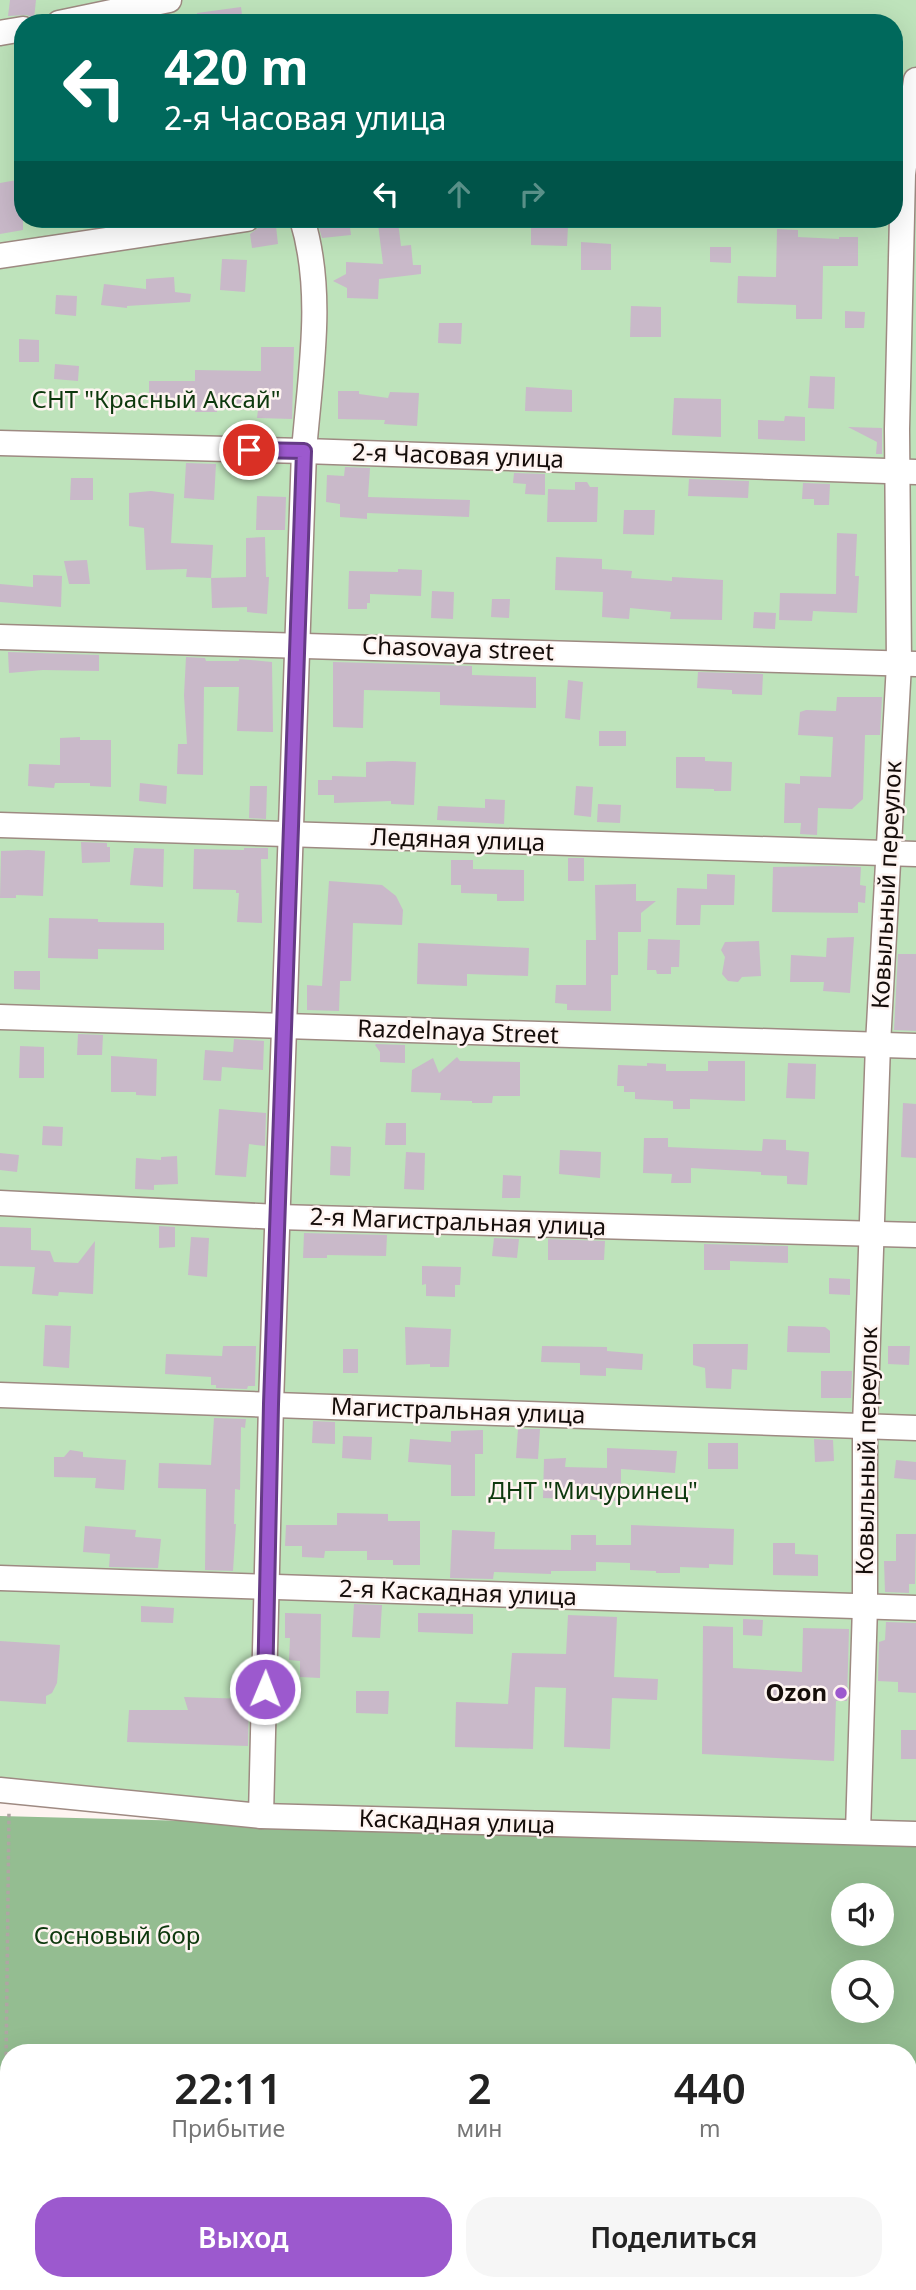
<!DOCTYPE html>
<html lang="ru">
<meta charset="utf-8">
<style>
:root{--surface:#fff;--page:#f6f6f6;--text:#222;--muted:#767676;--accent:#9c59ce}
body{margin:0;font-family:"Noto Sans",sans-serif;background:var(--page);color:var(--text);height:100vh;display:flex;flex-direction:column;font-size:26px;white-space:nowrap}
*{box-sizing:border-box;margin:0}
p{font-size:23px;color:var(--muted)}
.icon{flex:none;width:38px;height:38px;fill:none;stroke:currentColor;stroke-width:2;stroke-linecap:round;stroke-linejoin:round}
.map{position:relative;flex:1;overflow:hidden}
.details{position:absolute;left:0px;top:2044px;width:917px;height:247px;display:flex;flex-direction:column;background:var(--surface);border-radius:28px 28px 0 0;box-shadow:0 7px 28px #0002}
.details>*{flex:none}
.top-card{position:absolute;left:14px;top:14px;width:889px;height:214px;border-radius:28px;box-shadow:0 7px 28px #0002;background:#00695c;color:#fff;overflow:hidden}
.controls{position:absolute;left:831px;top:1883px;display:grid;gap:14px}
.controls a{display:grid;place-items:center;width:63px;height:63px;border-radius:50%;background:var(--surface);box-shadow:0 7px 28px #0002;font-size:35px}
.pin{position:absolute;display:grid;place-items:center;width:60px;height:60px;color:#fff;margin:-30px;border:4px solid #fff;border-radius:50%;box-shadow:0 2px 7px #0007}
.me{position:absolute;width:77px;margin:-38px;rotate:1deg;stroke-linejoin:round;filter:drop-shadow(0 0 5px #0008)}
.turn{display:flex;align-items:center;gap:24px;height:147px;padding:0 35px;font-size:32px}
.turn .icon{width:91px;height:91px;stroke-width:2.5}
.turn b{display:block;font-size:49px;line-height:60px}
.lanes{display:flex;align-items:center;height:66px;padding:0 35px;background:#0003;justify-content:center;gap:35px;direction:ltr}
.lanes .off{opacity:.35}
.eta{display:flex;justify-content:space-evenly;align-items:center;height:119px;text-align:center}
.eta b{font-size:42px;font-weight:600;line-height:49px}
.primary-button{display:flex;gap:14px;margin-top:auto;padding:14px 35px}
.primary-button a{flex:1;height:80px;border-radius:28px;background:var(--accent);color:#fff;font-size:28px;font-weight:600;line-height:80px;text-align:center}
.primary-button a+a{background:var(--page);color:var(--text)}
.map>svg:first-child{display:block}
</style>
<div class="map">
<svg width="916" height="2290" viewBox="0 0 916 2290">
<rect width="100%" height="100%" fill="#fef4f1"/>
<path fill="#bee3bb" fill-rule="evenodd" d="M0,0h916v1825l-660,-21 -256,-14zM23,23h871v196h-871z"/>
<path fill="#94bd91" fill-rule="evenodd" d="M0,1816l916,24v450h-916zM844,1895h38v39h-38zM844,1972h38v39h-38zM9,2053h899v229h-899z"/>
<g fill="#c9b9c9">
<polygon points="10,0 36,0 34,19 27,15 8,16"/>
<polygon points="241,7 243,23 198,23 197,13"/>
<polygon points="23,179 23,230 0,234 0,183"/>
<polygon points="349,220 351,235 322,238 318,224"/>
<polygon points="398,222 401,246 411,245 413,265 421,265 421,274 379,279 378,299 347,298 347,288 333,281 346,274 346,262 383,264 378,224"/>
<polygon points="531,225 568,226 567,246 531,245"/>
<polygon points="276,226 278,244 252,248 250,234 258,228"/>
<polygon points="777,229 798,230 798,237 839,239 839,237 858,237 858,266 823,266 822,319 796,319 796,305 737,303 738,276 776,277"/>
<polygon points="581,242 611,244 611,270 581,270"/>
<polygon points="710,247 731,247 731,263 710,262"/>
<polygon points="222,259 247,260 245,292 220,290"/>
<polygon points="174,277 175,292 191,294 190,302 127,306 127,308 101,305 104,284 146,289 146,279"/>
<polygon points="56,295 77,296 76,316 55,314"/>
<polygon points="631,306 661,307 661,337 630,337"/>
<polygon points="845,311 865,312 864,328 845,328"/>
<polygon points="439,323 462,323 461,344 438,343"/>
<polygon points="19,339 39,340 39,362 19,362"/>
<polygon points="261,347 294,347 292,419 257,418 258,410 217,408 217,412 195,412 195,402 149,402 149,381 195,381 195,370 261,371"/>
<polygon points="55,364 79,366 78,381 54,379"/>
<polygon points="810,376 835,377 834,409 808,408"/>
<polygon points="526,387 572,390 572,412 525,411"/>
<polygon points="338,391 359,391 359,394 388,398 390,392 419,393 417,426 384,424 385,420 338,419"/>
<polygon points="674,398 721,399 721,437 672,435"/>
<polygon points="785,416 805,417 805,441 758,439 758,420 784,421"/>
<polygon points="848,427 882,428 882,454 876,454 877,442"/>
<polygon points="186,463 216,464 214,500 184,498"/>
<polygon points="345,467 370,468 368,497 470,500 469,517 367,513 367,519 340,517 340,504 326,502 327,475 344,476"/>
<polygon points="514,473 545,474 545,495 525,494 526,484 513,483"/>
<polygon points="71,478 93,478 93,500 70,500"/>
<polygon points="689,479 749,481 748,498 688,496"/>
<polygon points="575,482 587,482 590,487 598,487 597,522 547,522 548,489 575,490"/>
<polygon points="803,483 830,484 829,505 814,505 814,499 802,499"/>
<polygon points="151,491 174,494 171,543 213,545 211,578 186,577 187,569 146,570 144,528 129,526 129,493"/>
<polygon points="257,496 286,497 285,530 256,530"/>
<polygon points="624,510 655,510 654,535 623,534"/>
<polygon points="837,533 857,534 855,576 859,576 857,613 813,611 812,621 779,620 780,593 836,594"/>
<polygon points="265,537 266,577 269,577 267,614 247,612 247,607 212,608 211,578 246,577 246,538"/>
<polygon points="556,557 602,559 602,569 632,571 631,578 672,581 672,577 723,580 722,620 670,619 671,612 630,608 629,619 602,617 603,592 555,590"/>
<polygon points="87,560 90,584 69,584 64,561"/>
<polygon points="398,569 422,570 421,596 370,594 370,603 367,603 367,609 348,609 349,571 398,572"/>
<polygon points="33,575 62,576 61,607 0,602 0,584 33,587"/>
<polygon points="432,591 454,592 453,619 431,618"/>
<polygon points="492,599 510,599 509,618 491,617"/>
<polygon points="754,612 776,613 775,629 753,628"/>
<polygon points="8,652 99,655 99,671 43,670 9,673"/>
<polygon points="186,657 205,658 206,661 239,661 239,659 272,662 273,732 237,731 239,687 204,687 203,775 177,774 178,744 187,744 184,695"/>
<polygon points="333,662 472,666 472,675 536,677 536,708 440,705 440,692 364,690 363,728 333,727"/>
<polygon points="698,672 763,674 762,695 732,694 732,690 697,688"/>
<polygon points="568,680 583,682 580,720 565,718"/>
<polygon points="837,697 882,697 880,735 865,735 863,799 852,809 818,808 817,835 800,834 801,823 784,823 785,783 800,784 800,776 831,777 833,737 798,735 800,712 806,710 836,711"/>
<rect x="599" y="731" width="27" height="15"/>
<polygon points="80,737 80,740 111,740 111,787 90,786 90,783 55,783 54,788 28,786 29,764 60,765 60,738"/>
<polygon points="676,757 705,757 705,761 732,762 731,791 714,791 714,789 676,788"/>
<polygon points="393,761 416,762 414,805 391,804 391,801 334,803 334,795 318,795 318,780 332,780 332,776 366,777 366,762"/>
<polygon points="140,783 167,786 166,804 139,801"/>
<polygon points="250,786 267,786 266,819 249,818"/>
<polygon points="576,786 593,787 591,817 574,815"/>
<polygon points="485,799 505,800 504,824 437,820 438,806 485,808"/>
<polygon points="598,804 621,805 620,823 597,822"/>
<polygon points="81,842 107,843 107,847 110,847 110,862 82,863"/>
<polygon points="134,848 164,849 163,887 130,885"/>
<polygon points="244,848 268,848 268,859 261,859 262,923 237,922 239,893 236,893 236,890 193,889 194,849 244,850"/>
<polygon points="28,850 45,851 43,896 16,895 16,898 0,898 1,851"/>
<rect x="568" y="858" width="16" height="23"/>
<polygon points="451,860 473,860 473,869 524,870 524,901 497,901 497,894 461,893 461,885 451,885"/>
<polygon points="830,866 861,867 860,885 866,886 865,903 858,902 858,913 772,912 773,867"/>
<polygon points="707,874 735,875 734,905 701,905 700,925 676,925 677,888 707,889"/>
<polygon points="329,881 382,885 396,896 403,910 402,925 353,923 351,981 340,981 339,1011 307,1010 307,985 322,986"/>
<polygon points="636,884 636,901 656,901 641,913 641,932 618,932 618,975 611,975 611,1011 567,1010 567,1004 555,1003 556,985 586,985 586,940 596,940 595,885"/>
<polygon points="49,918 98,919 98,922 164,923 164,950 98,949 98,959 48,958"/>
<polygon points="854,937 850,993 823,991 824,982 790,982 791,955 826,957 827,938"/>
<polygon points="648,939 680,940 679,967 671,967 671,974 657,974 656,970 647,970"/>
<polygon points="759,941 761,976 742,977 738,982 728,981 722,974 725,957 721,950 725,942"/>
<polygon points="418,943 529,948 528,976 467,974 467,986 417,984"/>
<polygon points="898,954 916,954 916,1031 894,1030"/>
<polygon points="14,971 40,971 40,990 14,989"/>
<polygon points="78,1034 103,1035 102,1055 77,1055"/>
<polygon points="234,1039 264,1041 263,1070 222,1067 221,1081 203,1080 205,1050 233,1052"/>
<polygon points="376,1044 405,1045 405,1063 380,1062 380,1052 375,1045"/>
<polygon points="20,1046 44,1047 44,1078 19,1078"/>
<polygon points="111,1056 157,1059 156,1096 136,1095 136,1092 111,1092"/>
<polygon points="457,1057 460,1061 520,1062 520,1096 493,1096 492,1103 472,1103 472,1101 440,1100 441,1093 411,1092 412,1070 433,1058 439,1073"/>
<polygon points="708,1061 745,1061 745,1101 690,1099 690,1109 673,1109 673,1101 635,1099 635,1092 624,1092 624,1086 617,1086 618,1065 647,1066 647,1063 666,1064 666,1071 708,1071"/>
<polygon points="788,1063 816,1064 815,1099 786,1098"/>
<polygon points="903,1103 916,1104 916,1158 901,1157"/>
<polygon points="219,1109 266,1113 265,1146 249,1144 246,1177 215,1175"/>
<polygon points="386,1123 406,1123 406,1145 385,1145"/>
<polygon points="43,1126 63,1127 62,1146 42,1145"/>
<polygon points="644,1138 668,1138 668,1147 762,1151 763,1139 786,1140 786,1150 809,1152 807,1185 787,1184 787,1176 761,1175 761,1172 691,1168 691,1183 671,1183 672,1174 643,1173"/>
<polygon points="331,1146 351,1147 350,1176 330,1175"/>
<polygon points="560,1150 601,1152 600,1178 559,1174"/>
<polygon points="406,1152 425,1153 424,1190 404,1189"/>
<polygon points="0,1153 19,1155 17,1172 0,1170"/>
<polygon points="177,1156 178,1184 154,1185 154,1190 135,1189 136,1158 161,1160 161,1157"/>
<polygon points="503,1175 521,1176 520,1198 502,1198"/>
<polygon points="159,1226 175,1227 175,1247 159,1248"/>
<polygon points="0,1227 31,1228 31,1250 50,1251 54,1262 78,1263 95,1241 93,1294 59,1292 58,1296 32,1294 35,1267 0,1266"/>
<polygon points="304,1233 387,1235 386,1256 327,1255 327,1258 303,1258"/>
<polygon points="191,1237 209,1238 207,1277 188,1275"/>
<polygon points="494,1238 519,1239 517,1258 492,1256"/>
<polygon points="548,1239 605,1241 604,1260 548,1260"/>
<polygon points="704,1244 788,1246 788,1263 730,1261 730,1270 704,1270"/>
<polygon points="422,1266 461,1267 460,1285 455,1285 455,1297 426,1296 426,1284 422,1285"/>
<polygon points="829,1278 850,1279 850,1295 829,1294"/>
<polygon points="45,1325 71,1326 69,1368 43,1366"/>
<polygon points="788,1326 825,1327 830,1331 830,1353 787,1352"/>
<polygon points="405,1327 451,1329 449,1367 430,1367 430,1364 406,1365"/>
<polygon points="693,1344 748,1344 747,1370 732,1369 731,1389 706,1388 705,1368 693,1365"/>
<polygon points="223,1346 256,1346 255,1386 248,1386 247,1389 216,1388 216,1385 211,1385 211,1377 165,1374 166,1354 222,1356"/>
<polygon points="542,1346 607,1347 607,1351 643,1354 642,1370 606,1368 606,1376 580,1375 580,1363 541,1362"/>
<polygon points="888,1346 910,1346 909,1365 888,1364"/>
<rect x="343" y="1349" width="15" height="24"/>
<polygon points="821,1371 852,1371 851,1398 821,1398"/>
<polygon points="214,1418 246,1419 245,1428 241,1427 240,1490 235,1489 234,1524 236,1524 233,1571 205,1570 206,1489 158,1488 159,1463 211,1465"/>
<polygon points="313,1421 335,1422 335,1444 312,1443"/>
<polygon points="518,1429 540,1429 538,1459 516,1458"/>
<polygon points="483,1430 483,1454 475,1454 475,1496 451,1496 451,1465 408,1462 410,1439 451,1442 451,1431"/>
<polygon points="343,1436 372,1437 371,1460 342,1458"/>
<polygon points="814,1439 833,1440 834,1461 815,1462"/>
<rect x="708" y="1443" width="30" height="26"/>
<polygon points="607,1448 677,1451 675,1473 621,1469 621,1501 543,1498 544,1459 566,1458 565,1467 607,1468"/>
<polygon points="70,1450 83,1452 83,1457 126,1460 124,1490 95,1488 96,1478 54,1477 54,1457 64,1457"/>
<polygon points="896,1460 916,1462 916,1480 894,1478"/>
<polygon points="337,1513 388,1514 388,1521 420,1521 420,1565 393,1565 393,1560 367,1560 367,1551 325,1551 324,1558 302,1557 302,1546 285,1546 286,1525 337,1525"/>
<polygon points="631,1525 734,1529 733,1565 709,1564 709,1568 680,1567 680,1573 656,1573 656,1571 630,1570 630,1563 596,1562 596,1571 551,1571 551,1574 494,1572 493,1579 450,1578 452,1530 495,1532 494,1549 571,1550 571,1535 596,1535 596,1545 631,1545"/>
<polygon points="85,1526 136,1530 135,1537 161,1539 158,1568 109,1567 110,1554 83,1552"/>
<polygon points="896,1534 916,1534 915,1584 909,1584 909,1593 885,1592 884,1561 896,1561"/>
<polygon points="773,1543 795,1543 795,1554 818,1555 818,1576 773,1575"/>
<polygon points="354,1604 382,1605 380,1638 352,1637"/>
<polygon points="141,1606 174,1608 173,1623 141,1622"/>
<polygon points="285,1613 321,1614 320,1678 300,1677 300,1661 289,1660 290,1638 285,1638"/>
<polygon points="418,1613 473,1614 473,1634 418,1632"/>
<polygon points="568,1615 617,1617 614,1677 658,1679 657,1700 612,1698 610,1749 564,1747 566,1688 535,1687 533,1749 455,1747 456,1702 508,1704 512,1653 566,1654"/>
<polygon points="743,1619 763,1620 762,1636 743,1635"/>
<polygon points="886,1622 916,1623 916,1693 898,1692 898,1682 878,1681 879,1642 885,1640"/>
<polygon points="703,1626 733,1627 733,1668 802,1672 803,1628 849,1629 847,1701 836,1701 834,1761 702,1754"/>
<polygon points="0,1641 60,1645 57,1683 52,1693 46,1696 46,1704 0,1701"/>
<polygon points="356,1691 389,1691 388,1714 356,1713"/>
<polygon points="184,1697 249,1699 248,1746 127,1742 129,1710 188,1710"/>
<rect x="901" y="1730" width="15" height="29"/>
</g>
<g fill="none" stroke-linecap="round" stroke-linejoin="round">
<defs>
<g id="minor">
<polyline points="59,23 169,0"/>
<polyline points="0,33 23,29"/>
<polyline points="0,256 247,219"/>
<polyline points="0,443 304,451 916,472"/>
<polyline points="0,637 916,664"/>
<polyline points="0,825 916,854"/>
<polyline points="0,1017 916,1046"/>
<polyline points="0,1203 278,1217 916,1235"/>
<polyline points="0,1395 916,1428"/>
<polyline points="0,1578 916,1608"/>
<polyline points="0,1790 261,1816 916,1834"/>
<path d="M261,1816l10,-412 33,-953c6,-76 21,-158 -2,-232"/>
<polyline points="858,1832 865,1606 865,1427 878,1044 899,664 897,429 903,174 916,80"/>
</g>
</defs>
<use href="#minor" stroke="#9e8a82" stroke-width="27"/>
<g stroke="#afa6a3" stroke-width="3.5" stroke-dasharray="3.5 3.5" stroke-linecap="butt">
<polyline points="0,2125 6,2064 9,1812"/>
<polyline points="0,2240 0,2257"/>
</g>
<use href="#minor" stroke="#fff" stroke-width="24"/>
</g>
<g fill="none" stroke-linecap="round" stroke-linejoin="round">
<defs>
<polyline id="route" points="249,450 304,451 271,1404 265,1689"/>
</defs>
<use href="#route" stroke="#653a86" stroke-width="18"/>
<use href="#route" stroke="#9c59ce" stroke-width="12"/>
</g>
<circle fill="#9c59ce" stroke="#fef4f1" stroke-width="2.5" cx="841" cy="1693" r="7"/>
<g text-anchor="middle" stroke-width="5" stroke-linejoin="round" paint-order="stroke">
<g font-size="24" fill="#0d380d" stroke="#fef4f1">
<text x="156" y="408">СНТ "Красный Аксай"</text>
<text x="593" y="1499">ДНТ "Мичуринец"</text>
<text x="117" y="1944">Сосновый бор</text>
</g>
<g font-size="24" fill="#150d0a" stroke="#fef4f1">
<text transform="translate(458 456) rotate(2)" y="8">2-я Часовая улица</text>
<text transform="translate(458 649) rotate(2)" y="8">Chasovaya street</text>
<text transform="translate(458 840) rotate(2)" y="8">Ледяная улица</text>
<text transform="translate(887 885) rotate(-87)" y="8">Ковыльный переулок</text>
<text transform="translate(458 1032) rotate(2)" y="8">Razdelnaya Street</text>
<text transform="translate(458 1222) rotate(2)" y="8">2-я Магистральная улица</text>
<text transform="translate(458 1411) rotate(2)" y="8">Магистральная улица</text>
<text transform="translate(867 1451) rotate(-89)" y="8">Ковыльный переулок</text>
<text transform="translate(458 1593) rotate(2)" y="8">2-я Каскадная улица</text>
<text transform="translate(457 1822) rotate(2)" y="8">Каскадная улица</text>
</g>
<g font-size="24" font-weight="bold" fill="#150d0a" stroke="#fef4f1" text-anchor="end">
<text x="827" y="1701">Ozon</text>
</g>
</g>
</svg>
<div class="controls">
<a><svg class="icon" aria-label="sound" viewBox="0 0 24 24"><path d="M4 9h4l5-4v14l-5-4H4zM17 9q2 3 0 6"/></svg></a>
<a><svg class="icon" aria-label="search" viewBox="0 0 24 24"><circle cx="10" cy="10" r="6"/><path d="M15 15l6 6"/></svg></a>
</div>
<div class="pin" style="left:249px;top:450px;background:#d93025"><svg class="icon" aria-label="arrive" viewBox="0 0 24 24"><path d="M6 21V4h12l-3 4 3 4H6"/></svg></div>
<svg class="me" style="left:265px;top:1689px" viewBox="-20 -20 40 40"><circle r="17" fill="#9c59ce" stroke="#fff" stroke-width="3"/><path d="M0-11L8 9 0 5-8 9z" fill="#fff"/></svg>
<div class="top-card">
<div class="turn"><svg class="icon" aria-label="left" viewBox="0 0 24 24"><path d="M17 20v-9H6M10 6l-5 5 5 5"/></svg><div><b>420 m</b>2-я Часовая улица</div></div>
<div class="lanes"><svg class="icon" aria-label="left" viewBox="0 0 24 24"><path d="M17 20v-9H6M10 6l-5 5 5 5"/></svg><svg class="icon off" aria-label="ahead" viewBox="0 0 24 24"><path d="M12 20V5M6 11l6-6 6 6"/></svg><svg class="icon off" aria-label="right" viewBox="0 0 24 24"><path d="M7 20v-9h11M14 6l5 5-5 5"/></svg></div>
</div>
<section class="details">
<div class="eta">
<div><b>22:11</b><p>Прибытие</p></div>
<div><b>2</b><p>мин</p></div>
<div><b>440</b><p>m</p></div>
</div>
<div class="primary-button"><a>Выход</a><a>Поделиться</a></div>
</section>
</div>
